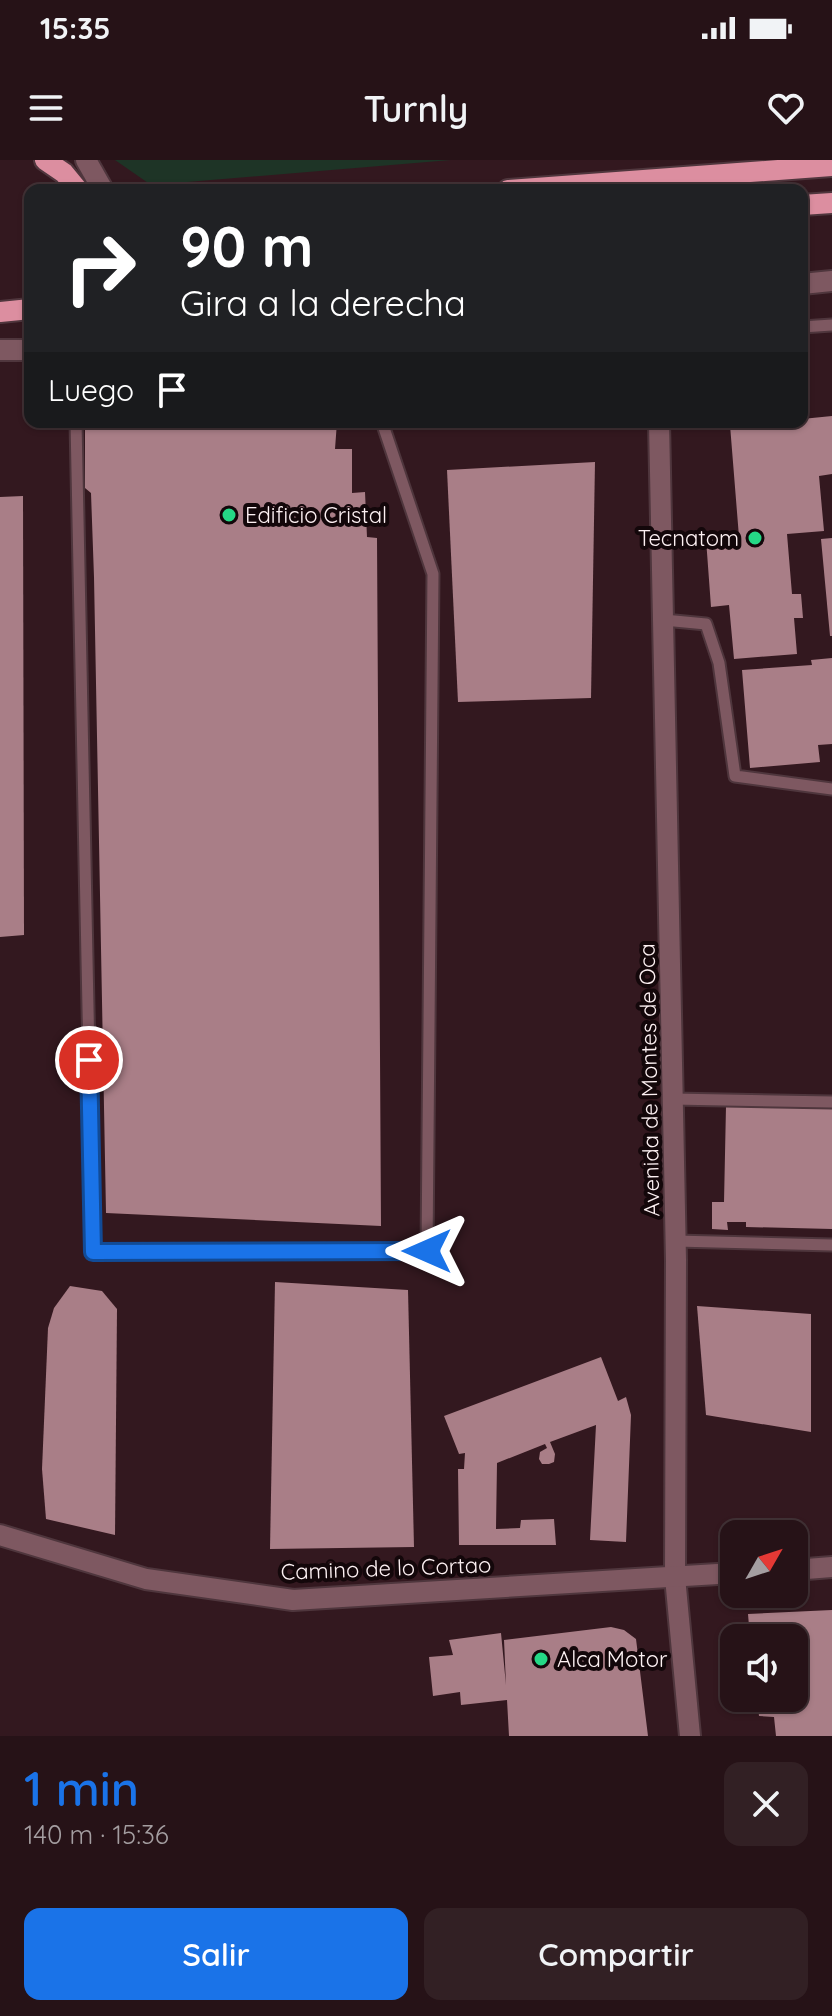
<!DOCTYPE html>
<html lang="es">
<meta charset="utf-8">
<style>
:root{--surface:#261217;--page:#322024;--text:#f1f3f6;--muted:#a49ea1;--line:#423236;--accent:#1a73e8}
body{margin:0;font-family:Quicksand,sans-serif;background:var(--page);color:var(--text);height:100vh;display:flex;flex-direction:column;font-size:30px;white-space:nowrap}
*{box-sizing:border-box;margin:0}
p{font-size:26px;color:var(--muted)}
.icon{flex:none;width:44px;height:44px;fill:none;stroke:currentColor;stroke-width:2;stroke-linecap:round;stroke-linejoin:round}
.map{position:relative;height:1576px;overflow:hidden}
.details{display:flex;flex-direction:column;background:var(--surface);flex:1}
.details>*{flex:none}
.hud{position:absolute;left:24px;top:24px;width:784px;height:244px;border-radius:16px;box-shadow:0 2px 6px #0004,0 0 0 2px var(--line);background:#202124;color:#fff;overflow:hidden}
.needle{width:52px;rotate:51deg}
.controls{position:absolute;left:720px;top:1360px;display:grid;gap:16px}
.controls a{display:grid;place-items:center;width:88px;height:88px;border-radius:16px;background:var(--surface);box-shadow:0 2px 6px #0004,0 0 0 2px var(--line);font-size:40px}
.pin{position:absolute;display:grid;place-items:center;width:68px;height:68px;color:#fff;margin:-34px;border:4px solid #fff;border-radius:50%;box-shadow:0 2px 8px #0007}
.me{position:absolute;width:88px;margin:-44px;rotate:270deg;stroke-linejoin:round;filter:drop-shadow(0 0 6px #0008)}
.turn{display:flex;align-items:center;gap:28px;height:168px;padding:0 24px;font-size:36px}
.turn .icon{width:104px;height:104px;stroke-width:2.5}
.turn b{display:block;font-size:56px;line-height:68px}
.then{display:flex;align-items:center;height:76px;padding:0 24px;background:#0003;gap:16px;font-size:30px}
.round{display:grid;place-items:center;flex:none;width:84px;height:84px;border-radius:16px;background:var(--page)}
.summary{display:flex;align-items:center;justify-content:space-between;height:136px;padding:0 24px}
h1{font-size:48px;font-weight:600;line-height:60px;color:var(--accent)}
.cta{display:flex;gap:16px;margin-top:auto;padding:16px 24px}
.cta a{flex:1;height:92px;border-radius:16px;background:var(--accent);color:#fff;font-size:32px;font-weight:600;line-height:92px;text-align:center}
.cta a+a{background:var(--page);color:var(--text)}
.status{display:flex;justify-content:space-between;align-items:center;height:56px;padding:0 40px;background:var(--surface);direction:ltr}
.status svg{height:22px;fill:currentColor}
header{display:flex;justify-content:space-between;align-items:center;height:104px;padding:0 24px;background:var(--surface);font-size:36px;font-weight:600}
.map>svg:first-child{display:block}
</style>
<div class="status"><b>15:35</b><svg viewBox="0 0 49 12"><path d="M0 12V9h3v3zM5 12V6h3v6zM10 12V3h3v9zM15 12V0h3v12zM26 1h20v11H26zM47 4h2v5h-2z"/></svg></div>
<header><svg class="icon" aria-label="menu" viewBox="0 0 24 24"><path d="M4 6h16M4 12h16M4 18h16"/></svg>Turnly<svg class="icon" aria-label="heart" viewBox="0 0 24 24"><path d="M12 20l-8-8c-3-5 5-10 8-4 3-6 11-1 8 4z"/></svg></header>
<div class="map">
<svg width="832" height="1576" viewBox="0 0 832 1576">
<rect width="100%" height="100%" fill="#33181f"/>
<polygon fill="#1e3426" points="115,0 451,0 151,25"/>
<g fill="#a97e87">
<polygon points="832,256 832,314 819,316 824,371 787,374 792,434 801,434 803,458 794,458 797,494 734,499 729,445 711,447 706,379 739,377 730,265 763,262 802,262 802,259"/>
<polygon points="85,262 337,262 335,289 352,289 352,333 365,332 367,377 377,378 381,1066 106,1053 94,417 91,333 85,328"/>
<polygon points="595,302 591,538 458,542 447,310"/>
<polygon points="23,336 24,775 0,777 0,337"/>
<polygon points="832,378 832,476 830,476 821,379"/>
<polygon points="832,498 832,584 818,585 820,602 750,608 742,510 812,505 811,500"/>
<polygon points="726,946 832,949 832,1069 746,1067 746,1062 727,1062 728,1070 712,1069 712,1042 724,1042"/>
<polygon points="275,1122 408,1130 414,1387 270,1389"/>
<polygon points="70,1126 102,1131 117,1149 115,1375 46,1359 42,1309 48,1168 54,1148"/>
<polygon points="697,1146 811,1154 811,1272 706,1255"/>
<polygon points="601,1197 618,1241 626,1237 631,1255 626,1382 590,1380 596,1265 550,1282 555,1294 554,1302 549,1304 542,1304 539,1299 540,1292 547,1288 545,1284 497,1303 496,1369 520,1368 521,1360 554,1359 556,1385 459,1385 458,1309 464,1309 465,1293 459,1294 444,1256"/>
<polygon points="832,1450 832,1576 776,1576 774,1557 759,1556 757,1538 794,1538 794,1478 750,1478 748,1454"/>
<polygon points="611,1467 624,1470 636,1479 648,1576 509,1576 507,1540 461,1545 460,1532 433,1536 429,1497 453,1495 449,1480 501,1473 506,1525 504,1480"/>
</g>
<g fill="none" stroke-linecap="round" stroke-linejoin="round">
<defs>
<g id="service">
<polyline points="802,167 832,165"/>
<polyline points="76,262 93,1092 427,1091 433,414 382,262"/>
<polyline points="664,460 706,464 719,503 735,616 832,629"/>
<polyline points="673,939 832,942"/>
<polyline points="676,1081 832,1085"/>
</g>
<g id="minor">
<polyline points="86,0 103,30"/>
<polyline points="802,124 832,121"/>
<polyline points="0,190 30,190"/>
<polyline points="659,262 676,1100 675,1417 690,1576"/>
<polyline points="0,1375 146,1419 293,1440 734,1413"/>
<polyline points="794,1410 832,1407"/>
</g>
<g id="primary">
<polyline points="45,0 64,13 78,30"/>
<polyline points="508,30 832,6"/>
<polyline points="802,45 832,43"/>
<polyline points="0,152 30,149"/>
</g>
</defs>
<use href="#service" stroke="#4f363d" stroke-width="15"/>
<use href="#minor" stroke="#4f363d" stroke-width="24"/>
<use href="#primary" stroke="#4f363d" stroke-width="24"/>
<use href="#service" stroke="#7e5861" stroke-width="11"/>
<use href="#minor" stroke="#7e5861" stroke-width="20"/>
<use href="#primary" stroke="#dc8ea0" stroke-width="20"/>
</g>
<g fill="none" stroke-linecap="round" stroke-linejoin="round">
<defs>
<polyline id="route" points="89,900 93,1092 427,1091"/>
</defs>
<use href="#route" stroke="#114b97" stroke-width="20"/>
<use href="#route" stroke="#1a73e8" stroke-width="14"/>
</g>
<g fill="#25d886" stroke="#13070a" stroke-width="3">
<circle cx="229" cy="355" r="8"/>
<circle cx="755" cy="378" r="8"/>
<circle cx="541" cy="1499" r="8"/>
</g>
<g text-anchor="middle" stroke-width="8" stroke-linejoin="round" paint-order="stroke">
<g font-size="22" fill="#fdf1f3" stroke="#13070a" text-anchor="start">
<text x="245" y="363">Edificio Cristal</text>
<text x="739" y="386" text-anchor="end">Tecnatom</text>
<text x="557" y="1507">Alca Motor</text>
</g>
<g font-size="22" fill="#fdf1f3" stroke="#13070a">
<text transform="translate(649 920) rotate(-91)" y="8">Avenida de Montes de Oca</text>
<text transform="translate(386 1408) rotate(-2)" y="8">Camino de lo Cortao</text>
</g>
</g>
</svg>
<div class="controls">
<a><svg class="needle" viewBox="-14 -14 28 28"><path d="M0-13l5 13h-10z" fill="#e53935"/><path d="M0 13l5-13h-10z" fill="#a49ea1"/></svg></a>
<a><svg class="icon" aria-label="sound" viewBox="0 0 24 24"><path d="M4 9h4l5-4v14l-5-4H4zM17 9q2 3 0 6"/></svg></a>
</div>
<div class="pin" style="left:89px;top:900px;background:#d93025"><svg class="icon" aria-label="arrive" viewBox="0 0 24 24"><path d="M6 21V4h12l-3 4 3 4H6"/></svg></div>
<svg class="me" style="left:427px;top:1091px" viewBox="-20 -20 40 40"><path d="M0-17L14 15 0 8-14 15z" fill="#1a73e8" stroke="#fff" stroke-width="4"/></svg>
<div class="hud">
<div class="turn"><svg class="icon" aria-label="right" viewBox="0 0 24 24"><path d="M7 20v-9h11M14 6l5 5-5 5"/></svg><div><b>90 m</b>Gira a la derecha</div></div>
<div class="then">Luego<svg class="icon" aria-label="arrive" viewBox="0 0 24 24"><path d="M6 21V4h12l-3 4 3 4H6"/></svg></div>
</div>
</div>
<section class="details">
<div class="summary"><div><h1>1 min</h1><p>140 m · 15:36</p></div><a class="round"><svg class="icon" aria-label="close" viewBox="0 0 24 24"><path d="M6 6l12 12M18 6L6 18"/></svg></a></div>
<div class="cta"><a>Salir</a><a>Compartir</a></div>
</section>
